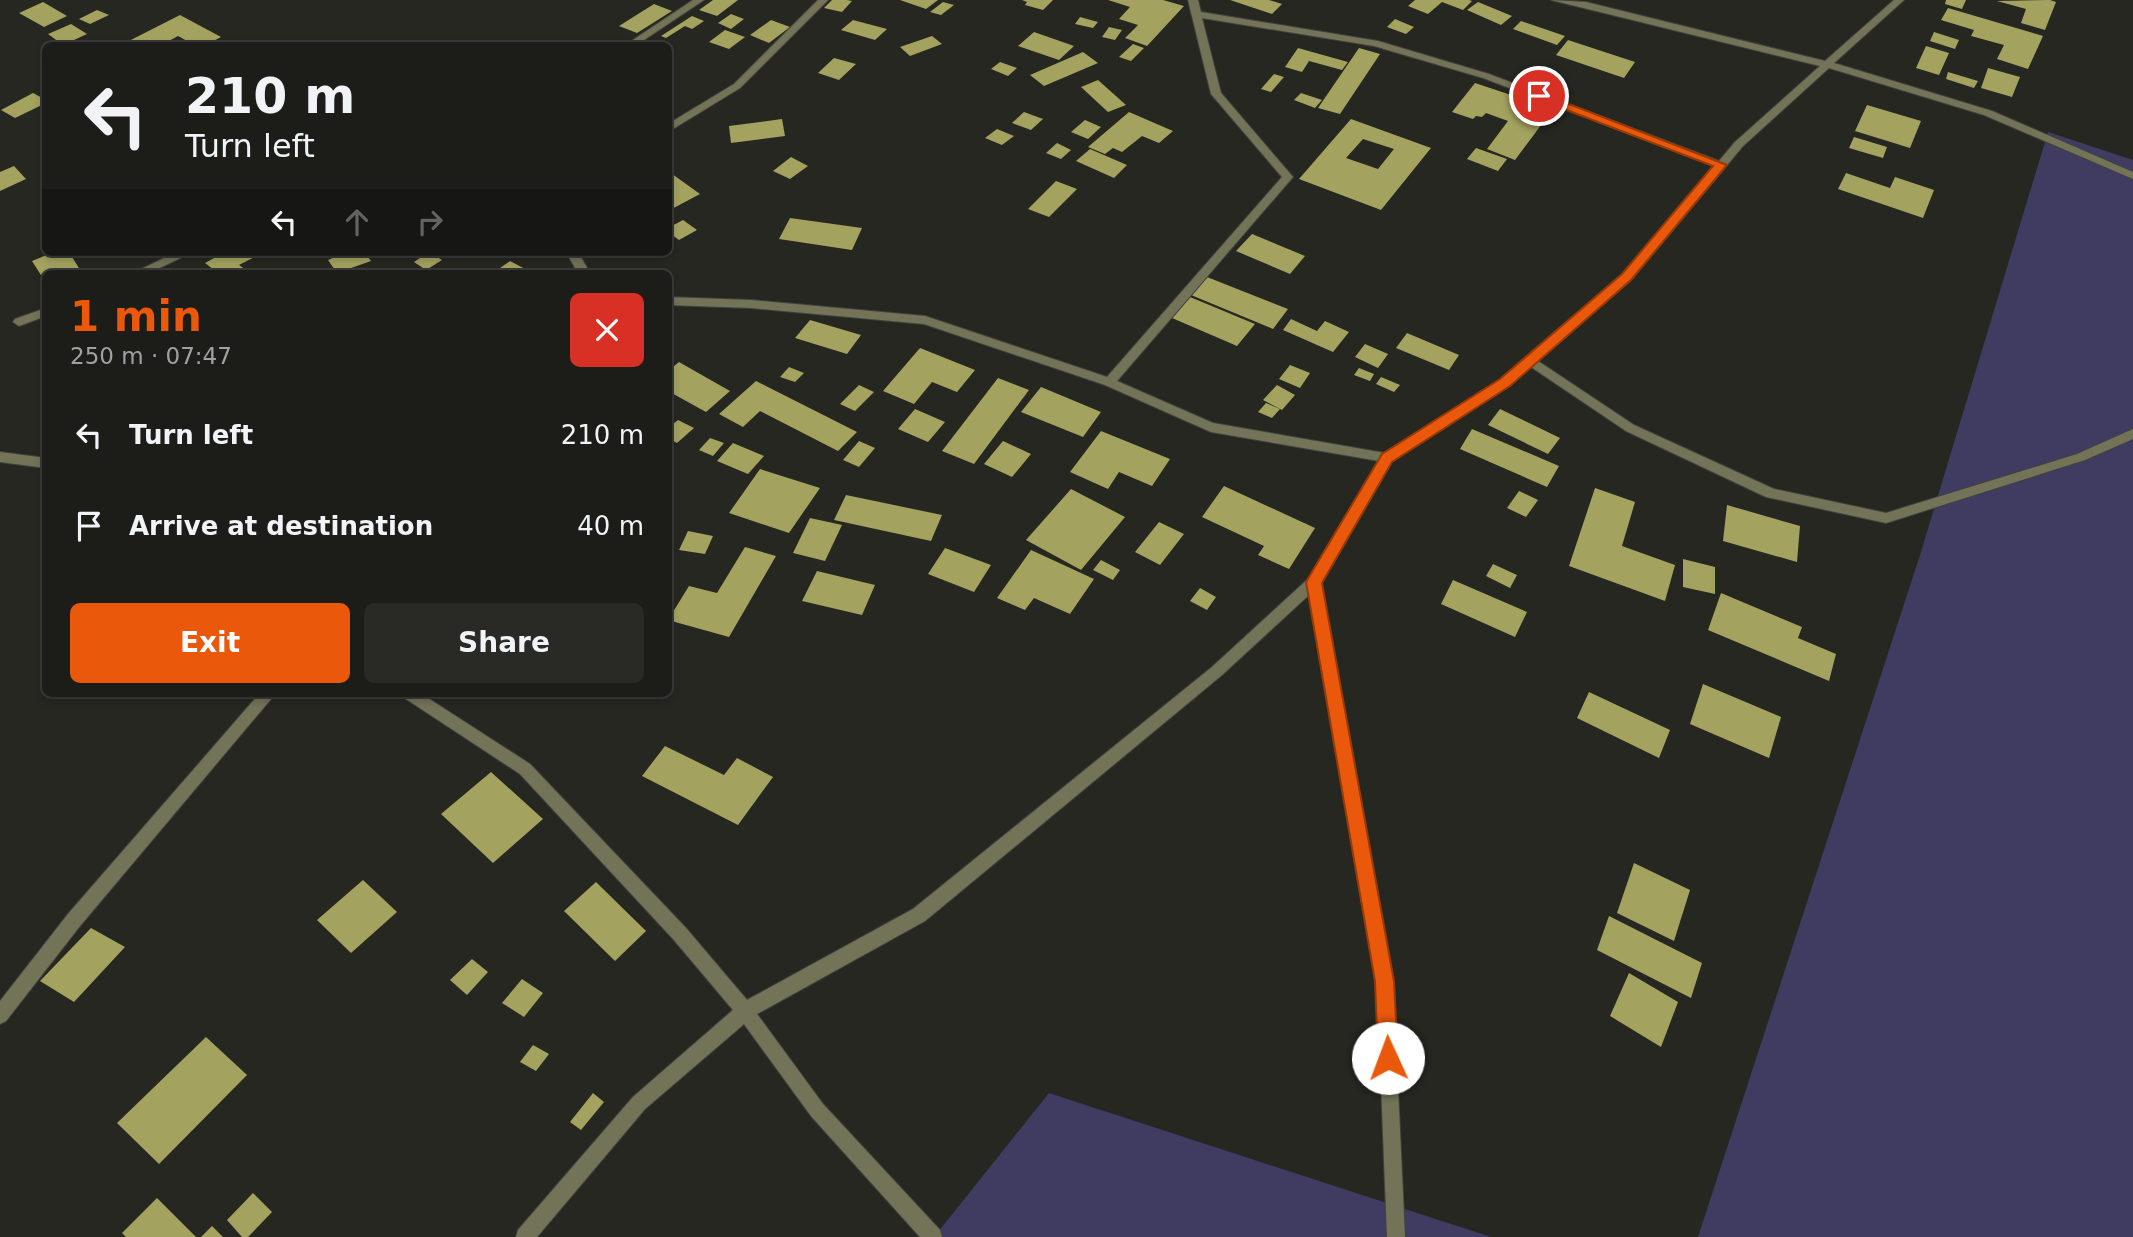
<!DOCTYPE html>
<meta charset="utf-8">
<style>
:root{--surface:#1c1d19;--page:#292a26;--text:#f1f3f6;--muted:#a0a2a2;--line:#3a3b38;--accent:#ea580c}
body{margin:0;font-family:"DejaVu Sans",sans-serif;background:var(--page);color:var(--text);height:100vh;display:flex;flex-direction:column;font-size:26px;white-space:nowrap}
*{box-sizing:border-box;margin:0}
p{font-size:23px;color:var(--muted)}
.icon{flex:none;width:38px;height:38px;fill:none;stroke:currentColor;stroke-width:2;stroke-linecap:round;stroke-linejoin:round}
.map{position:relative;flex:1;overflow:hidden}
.drawer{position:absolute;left:42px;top:270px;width:630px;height:427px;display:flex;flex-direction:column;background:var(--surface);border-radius:10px;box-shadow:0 4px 10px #0003,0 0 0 2px var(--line)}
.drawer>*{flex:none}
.guide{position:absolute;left:42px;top:42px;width:630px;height:214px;border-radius:10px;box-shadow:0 4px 10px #0003,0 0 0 2px var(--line);background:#1c1d19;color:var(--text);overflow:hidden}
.pin{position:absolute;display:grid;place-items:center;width:60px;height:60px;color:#fff;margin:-30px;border:4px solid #fff;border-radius:50%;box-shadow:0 2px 7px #0007}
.me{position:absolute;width:77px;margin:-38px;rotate:358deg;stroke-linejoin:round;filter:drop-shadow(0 0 5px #0008)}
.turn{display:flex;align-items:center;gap:24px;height:147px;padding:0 28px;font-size:32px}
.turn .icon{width:91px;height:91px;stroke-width:2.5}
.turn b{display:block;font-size:49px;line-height:60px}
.lanes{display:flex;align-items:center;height:66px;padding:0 28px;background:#0003;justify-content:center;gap:35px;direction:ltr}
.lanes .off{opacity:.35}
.round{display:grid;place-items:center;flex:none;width:74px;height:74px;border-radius:10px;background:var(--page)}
.headline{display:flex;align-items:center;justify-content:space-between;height:119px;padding:0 28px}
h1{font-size:42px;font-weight:700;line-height:52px;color:var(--accent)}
.primary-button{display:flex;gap:14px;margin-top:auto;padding:14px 28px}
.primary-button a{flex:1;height:80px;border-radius:10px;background:var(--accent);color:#fff;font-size:28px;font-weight:700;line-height:80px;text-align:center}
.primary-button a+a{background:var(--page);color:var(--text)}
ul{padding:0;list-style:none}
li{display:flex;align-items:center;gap:21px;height:91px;padding:0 28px}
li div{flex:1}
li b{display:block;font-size:26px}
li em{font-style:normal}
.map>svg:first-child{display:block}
</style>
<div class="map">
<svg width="2133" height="1237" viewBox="0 0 2133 1237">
<rect width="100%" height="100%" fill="#262721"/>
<g fill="#3f3b61">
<polygon points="2048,132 2133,160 2133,1237 1698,1237 1920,555"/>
<polygon points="1049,1093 1491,1237 934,1237"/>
</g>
<g fill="#a3a25f" fill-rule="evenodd">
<polygon points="713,0 738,0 717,16 699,10"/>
<polygon points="832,0 847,0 852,1 842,12 824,8"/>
<polygon points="900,0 938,0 926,9"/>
<polygon points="1022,0 1053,0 1043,10 1025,5 1027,2"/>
<polygon points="1108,0 1163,0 1184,6 1147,46 1125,38 1138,25 1119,19 1130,7"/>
<polygon points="1230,0 1269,0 1282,4 1272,14"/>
<polygon points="1415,0 1469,0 1472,1 1463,10 1442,2 1428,14 1408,6"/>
<polygon points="1946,0 1966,0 1962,9 1945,4"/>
<polygon points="2050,0 2056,2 2045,30 2021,23 2026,9 1997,1"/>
<polygon points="43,2 67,16 44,27 19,13"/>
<polygon points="943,2 954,5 941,15 930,12"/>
<polygon points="1478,2 1512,16 1501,25 1467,10"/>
<polygon points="654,4 672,11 637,33 619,26"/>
<polygon points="1948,8 2043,36 2028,69 1997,59 2004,45 1971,36 1974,30 1941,20"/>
<polygon points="97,10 109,15 90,24 79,19"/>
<polygon points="731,14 744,19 731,29 718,23"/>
<polygon points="180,15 221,37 204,46 196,46 178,36 160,46 119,46"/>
<polygon points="692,16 704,21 692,29 685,26 666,38 661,36"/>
<polygon points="1080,17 1098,22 1093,28 1075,24"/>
<polygon points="1395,19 1414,27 1406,34 1387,27"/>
<polygon points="771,20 790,27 769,43 750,35"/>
<polygon points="853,20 887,29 875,40 841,30"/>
<polygon points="1521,21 1565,36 1557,45 1513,29"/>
<polygon points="71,24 87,34 63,45 48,34"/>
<polygon points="1109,27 1122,30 1115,40 1102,37"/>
<polygon points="725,30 745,37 729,49 709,42"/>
<polygon points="1034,32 1074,46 1059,60 1018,46"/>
<polygon points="1934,32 1959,40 1955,49 1930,41"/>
<polygon points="932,36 942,44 910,56 900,47"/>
<polygon points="1568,40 1635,62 1624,78 1556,55"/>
<polygon points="1133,44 1144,48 1131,61 1119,57"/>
<polygon points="1926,46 1949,53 1939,75 1916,68"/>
<polygon points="1298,48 1348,62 1342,70 1309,61 1302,72 1285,67"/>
<polygon points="1359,48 1380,54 1340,114 1318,108"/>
<polygon points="1083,52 1098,63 1044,86 1030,75"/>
<polygon points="834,58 856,64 839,80 818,73"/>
<polygon points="1000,62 1017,68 1008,76 991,69"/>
<polygon points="1988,68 2020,77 2012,97 1981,88"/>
<polygon points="1948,72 1978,81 1974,88 1946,79"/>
<polygon points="1274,74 1284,77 1271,92 1261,89"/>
<polygon points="1098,80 1126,105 1108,112 1081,87"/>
<polygon points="1475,83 1553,109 1515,160 1487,149 1508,121 1486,113 1482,117 1476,116 1473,119 1452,112"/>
<polygon points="33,93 46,100 46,103 15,118 1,110"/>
<polygon points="1301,93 1322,100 1315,108 1294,100"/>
<polygon points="1867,105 1921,121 1910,148 1855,131"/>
<polygon points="1024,112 1043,119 1031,130 1012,123"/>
<polygon points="1129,112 1173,131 1159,143 1142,136 1122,152 1113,148 1105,154 1088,147"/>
<polygon points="782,119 785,136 731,143 729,126"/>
<path d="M1351,119l80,29 -50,62 -82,-31zM1363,139l31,10 -16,20 -32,-11z"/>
<polygon points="1085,120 1101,127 1088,139 1071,132"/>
<polygon points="997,129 1014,136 1002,145 985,138"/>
<polygon points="1854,137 1887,147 1883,158 1849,148"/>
<polygon points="1057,143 1071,150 1061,159 1046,153"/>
<polygon points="1476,148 1507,159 1498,171 1467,159"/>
<polygon points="1090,149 1127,165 1114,178 1076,161"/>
<polygon points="791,157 808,166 790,179 773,171"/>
<polygon points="14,166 26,179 0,191 0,172"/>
<polygon points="668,171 700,194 668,211"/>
<polygon points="1846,173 1890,188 1895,177 1934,190 1923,218 1838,189"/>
<polygon points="1056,181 1077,189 1049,217 1028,209"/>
<polygon points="790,218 862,228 852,250 779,239"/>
<polygon points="683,220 697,230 679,240 668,232 668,228"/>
<polygon points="1252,234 1305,256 1290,274 1236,251"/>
<polygon points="54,252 69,252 82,273 46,273 46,283 32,261"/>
<polygon points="225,252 264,252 239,265 246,270 240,273 218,273 205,263"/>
<polygon points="347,252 364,252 371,261 337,273 328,260"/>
<polygon points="429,252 442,260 426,270 414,262"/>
<polygon points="510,261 527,270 523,273 493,273"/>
<polygon points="1207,277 1288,309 1273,329 1191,295"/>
<polygon points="1190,297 1255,324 1237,346 1172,318"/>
<polygon points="1291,319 1317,331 1325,321 1349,332 1333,352 1283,330"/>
<polygon points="810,320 861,335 847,354 795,338"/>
<polygon points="1407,333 1459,355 1449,370 1396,348"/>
<polygon points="1365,344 1388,354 1378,368 1355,357"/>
<polygon points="920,348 975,370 957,392 932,382 914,404 883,391"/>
<polygon points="679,362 730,391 706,412 668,391 668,371"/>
<polygon points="1290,365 1310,373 1300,388 1279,379"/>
<polygon points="789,367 804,373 795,382 780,377"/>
<polygon points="1359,368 1374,374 1370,381 1354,375"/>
<polygon points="1381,377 1400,385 1394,392 1376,384"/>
<polygon points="998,378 1029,390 974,464 942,451"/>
<polygon points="756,381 857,432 838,451 760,411 743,427 719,414"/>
<polygon points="859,385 874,392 855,411 840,404"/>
<polygon points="1277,385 1295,395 1282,410 1263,400"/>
<polygon points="1041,387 1101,412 1083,437 1021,412"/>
<polygon points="1266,403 1280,409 1272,418 1258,412"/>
<polygon points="915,409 945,422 928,442 898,429"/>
<polygon points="1500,409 1560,438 1548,454 1488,425"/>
<polygon points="678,420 694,428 677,443 668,438 668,428"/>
<polygon points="1472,429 1559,466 1547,487 1460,449"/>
<polygon points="1101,431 1170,459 1152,486 1119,472 1108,489 1070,472"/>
<polygon points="710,438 724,443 713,456 699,450"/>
<polygon points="859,441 875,448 859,467 843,460"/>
<polygon points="1003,441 1031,454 1012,477 984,464"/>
<polygon points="733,443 764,456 748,474 717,461"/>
<polygon points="760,469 820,488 789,533 729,513"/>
<polygon points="1224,486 1315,528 1289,569 1258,555 1264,546 1202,517"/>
<polygon points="1595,488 1635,502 1622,546 1675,565 1665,601 1569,566"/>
<polygon points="1071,489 1125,517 1081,570 1026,540"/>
<polygon points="1519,491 1538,500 1526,517 1507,508"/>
<polygon points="846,495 942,515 931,541 834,520"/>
<polygon points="1727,505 1800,526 1797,562 1723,541"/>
<polygon points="810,518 842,525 825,561 793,553"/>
<polygon points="1159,522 1184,534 1160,565 1135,552"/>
<polygon points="688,531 713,536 705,554 679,550"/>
<polygon points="745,547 776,556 729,637 668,620 689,586 717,593"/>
<polygon points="945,548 991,565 974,592 928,574"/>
<polygon points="1031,550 1094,579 1070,614 1034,598 1025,610 997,598"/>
<polygon points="1683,559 1715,567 1715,594 1683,587"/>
<polygon points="1101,560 1120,570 1113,580 1093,570"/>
<polygon points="1493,564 1517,575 1510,588 1486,576"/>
<polygon points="817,571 875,585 862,615 802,601"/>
<polygon points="1453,580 1527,612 1515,637 1441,604"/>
<polygon points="1200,588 1216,597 1207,610 1190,601"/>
<polygon points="1721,593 1802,627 1798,638 1836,654 1829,681 1708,630"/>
<polygon points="1703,684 1781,717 1769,758 1690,724"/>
<polygon points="1589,692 1670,730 1659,758 1577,718"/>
<polygon points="665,746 724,775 737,758 773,777 738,825 642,776"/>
<polygon points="491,772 543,819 493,863 441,814"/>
<polygon points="1634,863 1690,890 1674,941 1617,913"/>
<polygon points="363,880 397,912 351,953 317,920"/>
<polygon points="596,882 646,931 615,961 564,911"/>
<polygon points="1609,916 1702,963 1691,998 1597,950"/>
<polygon points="91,928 125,947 74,1002 40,981"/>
<polygon points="472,959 488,972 467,995 450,980"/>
<polygon points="1629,973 1678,1002 1661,1047 1610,1016"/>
<polygon points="522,979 543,993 524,1017 502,1003"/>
<polygon points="206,1037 247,1075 159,1164 117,1123"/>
<polygon points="533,1045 549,1054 536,1071 520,1062"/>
<polygon points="593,1093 604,1102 581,1130 570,1122"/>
<polygon points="253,1193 272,1212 248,1237 242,1237 227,1220"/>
<polygon points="157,1198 196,1237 126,1237 122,1233"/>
<polygon points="212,1226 223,1237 201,1237"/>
</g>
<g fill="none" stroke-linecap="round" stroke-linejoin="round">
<defs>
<g id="minor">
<polygon points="693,0 704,0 635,46 624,46"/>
<polygon points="818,0 828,0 740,88 668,132 668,124 734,84"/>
<path d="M1188,0h10l3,12 177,29 111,33 230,87 16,-19 85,-76 -269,-66 35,2 239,59 69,-61h10l-70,63 158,48 141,61v7l-149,-64 -155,-47 -86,78 -112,134 -93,81 96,64 140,64 112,24 191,-59 56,-25v10l-48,21 -199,63 -120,-26 -140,-66 -95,-64 -22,19 -118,75 -70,121 72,399 12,256h-18l-10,-256 -68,-386 -87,80 -297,246 -168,93 66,90 117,126 2,7h-22l-109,-121 -67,-92 -99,85 -108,128h-21l2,-7 115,-133 100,-87 -59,-70 -154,-166 -117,-77 -2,-4h19l110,71 156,164 61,72 166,-91 299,-242 97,-89 70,-117 -168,-29 -106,-47 -181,-61 -173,-16 -83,-3v-8l83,3 174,16 182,61 175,-200 -71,-83zM1202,18l172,28 109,32 232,88 -92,108 -122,106 -116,73 -172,-30 -96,-42 176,-204 -72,-84z"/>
<polygon points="177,252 193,252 149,273 133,273"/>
<polygon points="566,252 578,252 590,273 578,273"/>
<polygon points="46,308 46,316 19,326 13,322 15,319"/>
<polygon points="0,452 46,458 46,468 0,462"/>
<polygon points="260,693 276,693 80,926 6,1021 0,1024 0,1001 68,914"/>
</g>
</defs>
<use href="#minor" stroke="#42433d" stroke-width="2"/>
<use href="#minor" fill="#737358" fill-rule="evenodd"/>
</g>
<polygon fill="#ea580c" stroke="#983908" stroke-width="2" points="1535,94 1543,94 1727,165 1631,280 1510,386 1392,462 1322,583 1394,981 1398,1058 1395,1065 1388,1068 1381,1065 1378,1058 1375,981 1306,582 1382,454 1500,379 1622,274 1713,166 1535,98"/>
</svg>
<div class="pin" style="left:1539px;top:96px;background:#d93025"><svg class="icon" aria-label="arrive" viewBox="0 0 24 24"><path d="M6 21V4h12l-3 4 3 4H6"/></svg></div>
<svg class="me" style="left:1388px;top:1058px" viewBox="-20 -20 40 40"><circle r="19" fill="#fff"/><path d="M0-13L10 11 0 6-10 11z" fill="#ea580c"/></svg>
<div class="guide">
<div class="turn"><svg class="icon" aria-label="left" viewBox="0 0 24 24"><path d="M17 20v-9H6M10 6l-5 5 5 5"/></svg><div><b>210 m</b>Turn left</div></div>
<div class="lanes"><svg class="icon" aria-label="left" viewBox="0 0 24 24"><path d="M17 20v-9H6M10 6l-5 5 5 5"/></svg><svg class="icon off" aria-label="ahead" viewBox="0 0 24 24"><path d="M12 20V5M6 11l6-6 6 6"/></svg><svg class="icon off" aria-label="right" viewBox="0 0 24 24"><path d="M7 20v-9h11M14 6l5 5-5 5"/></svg></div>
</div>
<section class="drawer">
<div class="headline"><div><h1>1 min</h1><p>250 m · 07:47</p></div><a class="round" style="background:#d93025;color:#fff"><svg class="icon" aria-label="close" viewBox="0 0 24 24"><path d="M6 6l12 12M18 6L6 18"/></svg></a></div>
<ul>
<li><svg class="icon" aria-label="left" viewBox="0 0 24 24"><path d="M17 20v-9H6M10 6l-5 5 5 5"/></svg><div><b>Turn left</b></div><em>210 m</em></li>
<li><svg class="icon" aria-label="arrive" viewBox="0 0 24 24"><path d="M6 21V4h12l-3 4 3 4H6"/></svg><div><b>Arrive at destination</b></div><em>40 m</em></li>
</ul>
<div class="primary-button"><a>Exit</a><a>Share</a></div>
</section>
</div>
